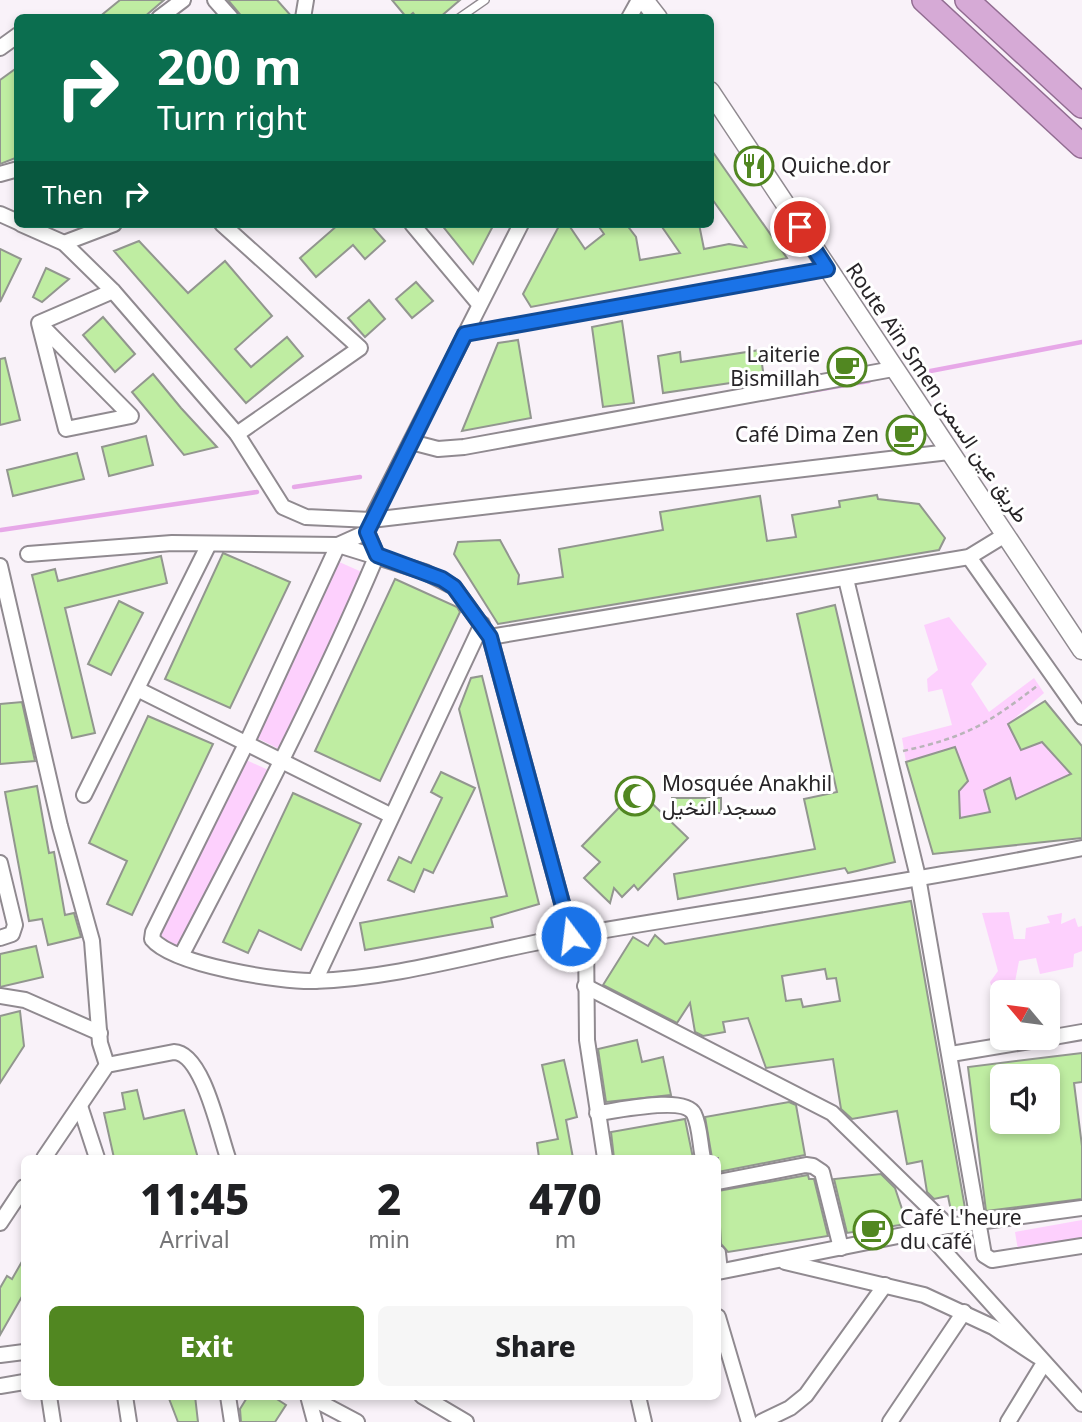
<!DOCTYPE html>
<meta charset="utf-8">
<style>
:root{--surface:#fff;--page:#f6f6f6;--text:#202124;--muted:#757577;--accent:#518721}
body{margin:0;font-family:"Noto Sans",Vazirmatn,sans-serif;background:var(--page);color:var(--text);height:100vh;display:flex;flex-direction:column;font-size:26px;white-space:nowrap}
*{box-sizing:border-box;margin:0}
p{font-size:23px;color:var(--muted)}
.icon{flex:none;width:38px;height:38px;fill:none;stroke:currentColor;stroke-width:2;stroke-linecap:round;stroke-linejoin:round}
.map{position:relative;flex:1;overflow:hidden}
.sheet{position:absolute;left:21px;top:1155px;width:700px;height:245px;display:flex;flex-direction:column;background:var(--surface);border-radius:10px;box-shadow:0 4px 10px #0003}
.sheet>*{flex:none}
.banner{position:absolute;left:14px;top:14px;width:700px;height:214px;border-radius:10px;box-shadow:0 4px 10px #0003;background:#0b6e4f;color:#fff;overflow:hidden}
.needle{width:46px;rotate:299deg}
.buttons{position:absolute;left:990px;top:980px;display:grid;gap:14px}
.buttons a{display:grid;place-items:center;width:70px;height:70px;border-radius:10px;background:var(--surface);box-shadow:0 4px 10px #0003;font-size:35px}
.pin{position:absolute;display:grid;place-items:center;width:60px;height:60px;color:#fff;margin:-30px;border:4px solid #fff;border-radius:50%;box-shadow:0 2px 7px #0007}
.me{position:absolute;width:77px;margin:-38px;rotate:345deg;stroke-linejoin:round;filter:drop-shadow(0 0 5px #0008)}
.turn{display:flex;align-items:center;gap:24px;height:147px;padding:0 28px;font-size:32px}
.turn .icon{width:91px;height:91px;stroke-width:2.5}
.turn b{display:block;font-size:49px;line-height:60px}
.then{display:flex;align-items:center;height:66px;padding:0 28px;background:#0003;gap:14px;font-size:26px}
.eta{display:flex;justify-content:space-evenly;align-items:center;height:119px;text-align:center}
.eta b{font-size:42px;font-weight:800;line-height:49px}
.action{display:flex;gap:14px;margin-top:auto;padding:14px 28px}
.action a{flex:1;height:80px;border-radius:10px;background:var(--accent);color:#fff;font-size:28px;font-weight:800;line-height:80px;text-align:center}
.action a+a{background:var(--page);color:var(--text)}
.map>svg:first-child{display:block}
</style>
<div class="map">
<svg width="1082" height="1422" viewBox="0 0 1082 1422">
<rect width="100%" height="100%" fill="#f9f2f9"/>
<g fill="#fdd0fd">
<polygon points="337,561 364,573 287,753 253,736"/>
<polygon points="949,617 987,664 971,684 989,712 1034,678 1044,693 1008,724 1021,750 1042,742 1071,774 1016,799 1010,779 984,790 990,812 960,818 959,791 968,781 955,748 906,762 902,738 952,725 942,689 928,692 927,679 938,670 924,625"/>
<polygon points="244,759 277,774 179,950 155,939"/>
<polygon points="1009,912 1014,939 1025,939 1026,928 1050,923 1047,916 1062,913 1061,924 1075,918 1078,927 1082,926 1082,951 1074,954 1073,967 1040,974 1036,958 1019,961 1013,992 1003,992 1003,996 995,998 990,982 998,971 982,913"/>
<polygon points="1082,1220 1082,1240 1018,1250 1015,1232"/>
</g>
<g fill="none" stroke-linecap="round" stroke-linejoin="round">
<g stroke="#e7a8e8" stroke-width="4.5">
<polyline points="920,373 1082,342"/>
<polyline points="787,395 869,381"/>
<polyline points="294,487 360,477"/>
<polyline points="1,530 257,492"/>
</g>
</g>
<g fill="#bfeda2" stroke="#92968f" stroke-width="2" fill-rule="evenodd">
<polygon points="120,0 164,0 143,18 98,18"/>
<polygon points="228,0 277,0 293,18 243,18"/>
<polygon points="392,0 460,0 439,18 417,18 413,13 407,18"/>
<polygon points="18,67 18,157 0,164 0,80"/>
<polygon points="710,148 787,258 531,307 523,294 560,224 568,224 585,249 604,234 597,224 626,224 636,237 640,260 680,253 660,224 699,224 704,249 729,244 746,247 710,196"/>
<polygon points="339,224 370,224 385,241 365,259 353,245 316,277 300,258"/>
<polygon points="441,224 494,224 473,264"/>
<polygon points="139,241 188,293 225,261 272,316 235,349 251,367 287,337 303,356 246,403 114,251"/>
<polygon points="0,249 21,259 0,302"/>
<polygon points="46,268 69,279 42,302 33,297"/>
<polygon points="416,282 433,301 412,318 396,299"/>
<polygon points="369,300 385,319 365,337 348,318"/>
<polygon points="103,317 135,354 115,372 83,335"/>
<polygon points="622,321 634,403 603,407 592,327"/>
<polygon points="518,340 531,418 462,431 498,343"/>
<polygon points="760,350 764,378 663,393 658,356 680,352 681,362"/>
<polygon points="5,358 20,420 0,425 0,359"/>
<polygon points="153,374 181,408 217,447 184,455 132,392"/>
<polygon points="146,436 153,465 109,476 102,447"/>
<polygon points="77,453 84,479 13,496 7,470"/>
<polygon points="877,495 878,499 919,504 945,538 939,550 498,624 454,554 458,542 500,540 519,575 518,584 563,577 559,549 663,530 660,512 760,496 767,541 796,537 792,515 840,507 839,501"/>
<polygon points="223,553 290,582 230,708 165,679"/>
<polygon points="161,556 167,583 65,608 95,733 72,738 32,575 55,569 58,581"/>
<polygon points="395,579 457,607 460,612 380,781 315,751"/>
<polygon points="119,601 143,613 111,675 88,664"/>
<polygon points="835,605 895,862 848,873 845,868 678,899 674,874 815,849 804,799 837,792 797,614"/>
<polygon points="482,676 539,904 491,918 493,927 365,950 360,923 507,896 459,709 471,678"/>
<polygon points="1045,701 1082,746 1082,838 933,854 906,762 955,747 968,781 959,791 960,818 990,812 984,790 1010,778 1016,799 1071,774 1042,742 1021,750 1008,724"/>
<polygon points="22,702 35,761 0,764 0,704"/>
<polygon points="148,716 213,744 132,915 107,904 127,861 89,843"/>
<polygon points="441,772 475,788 433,873 424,869 414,892 388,880 399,857 411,863 421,842 442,798 431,792"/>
<polygon points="37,786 49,853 54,852 65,915 74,913 81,937 48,945 42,919 29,921 5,792"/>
<polygon points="637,789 688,838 638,890 634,885 622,897 614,888 610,903 584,878 600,862 582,846"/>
<polygon points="293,793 361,824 301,950 259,930 248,953 223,942"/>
<rect x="672" y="798" width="49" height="15"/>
<path d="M911,901l54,307 -14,3 -3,-15 -14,3 -7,-7 -5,-31 -15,3 -10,-53 -45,8 -11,-10 -8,-50 -67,9 -18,-50 -25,4 2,10 -22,4 -8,-4 -5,-29 -13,20 -74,-38 30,-48 15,9 7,-11 10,9zM825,969l2,10 9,-1 4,23 -37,6 -2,-8 -15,2 -4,-25z"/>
<polygon points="36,946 43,977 0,987 0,954"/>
<polygon points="20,1011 24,1046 0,1083 0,1016"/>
<polygon points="637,1040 642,1062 663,1057 671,1095 606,1102 598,1049"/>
<path d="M1082,1053v29l-8,1 8,63v53l-96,12 -18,-144zM1003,1076h45v46h-45z"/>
<polygon points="564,1060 577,1117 566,1120 573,1158 539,1158 537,1143 558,1139 542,1065"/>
<polygon points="137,1090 144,1119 184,1110 198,1158 114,1158 104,1113 125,1109 122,1093"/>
<polygon points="789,1102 796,1105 805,1155 718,1172 718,1158 712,1158 705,1117"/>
<polygon points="685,1119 693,1158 614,1158 611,1132"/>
<polygon points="881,1174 895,1188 907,1224 847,1233 834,1179"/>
<polygon points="808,1175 809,1179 814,1179 828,1236 728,1252 721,1244 718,1191"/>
<polygon points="24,1258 24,1293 0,1335 0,1288 7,1276 12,1279"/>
<polygon points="168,1396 195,1396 198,1422 178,1422"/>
<polygon points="248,1396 272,1396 286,1405 275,1422 241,1422 240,1409"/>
</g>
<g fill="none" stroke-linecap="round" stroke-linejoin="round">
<defs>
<g id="service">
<polyline points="459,18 485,0"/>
<polyline points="466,334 826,269"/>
</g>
<g id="minor">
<polyline points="215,0 231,18"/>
<polyline points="159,18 183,0"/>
<polyline points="303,18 306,0"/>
<polyline points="629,18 639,0"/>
<polyline points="0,48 18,35"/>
<polyline points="0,174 18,169"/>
<polyline points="0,214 18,222"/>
<polyline points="21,224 64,243 113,291 237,434 283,507 306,517 371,520 949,452"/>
<polyline points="222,224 360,348 237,434"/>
<polyline points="412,224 479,304"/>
<polyline points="64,243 114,224"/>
<polyline points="39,323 131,416 66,429 39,323 113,291"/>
<polyline points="411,442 438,449 464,447 893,369"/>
<path d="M367,532l-29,13 -91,197 -94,190 -1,7c21,26 129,43 162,42 86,-3 171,-30 256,-45 170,-29 342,-54 512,-88"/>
<polyline points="28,554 172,543 338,545 425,572 454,587 490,637 571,936"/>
<polyline points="969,557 1082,717"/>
<polyline points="0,566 60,826 92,941 100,1043 107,1065"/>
<polyline points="846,579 918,877 984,1255 992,1260 1082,1246"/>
<polyline points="490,637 969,557 1005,535"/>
<polyline points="139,690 390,815"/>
<polyline points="84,795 209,544"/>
<polyline points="0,863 15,925 12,934 0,938"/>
<polyline points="586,934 587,1040 605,1158"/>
<path d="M181,956c69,-132 138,-264 196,-401l-10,-23 4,-12 150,-296"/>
<polyline points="315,981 482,624"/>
<polyline points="585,986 832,1113 948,1226"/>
<polyline points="0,996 25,1000 100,1033"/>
<polyline points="1048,1038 1082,1032"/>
<polyline points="951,1054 1048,1038"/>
<polyline points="80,1106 97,1158"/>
<path d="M597,1113c20,-2 87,-18 97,1 6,12 6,31 9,44"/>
<path d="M44,1158l63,-93 67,-13c29,1 45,81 54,106"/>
<polyline points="718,1182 806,1165 813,1166 822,1172 841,1248"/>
<polyline points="0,1223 24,1187"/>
<polyline points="926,1231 1082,1404"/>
<polyline points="718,1253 720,1271"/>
<polyline points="785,1262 924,1295 993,1327 1037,1356"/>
<polyline points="718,1272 948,1226 1082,1208"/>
<polyline points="718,1317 749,1422"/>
<polyline points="0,1355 24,1352"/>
<polyline points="0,1386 24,1382"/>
<polyline points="49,1396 53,1422"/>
<polyline points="125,1396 129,1422"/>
<polyline points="228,1396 232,1422"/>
<polyline points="308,1396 357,1422"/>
<polyline points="308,1396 315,1422"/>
<polyline points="422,1396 466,1422"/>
<polyline points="638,1396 644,1422"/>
<polyline points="761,1422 790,1408 806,1395 885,1285"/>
<polyline points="890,1422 964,1312"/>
<polyline points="1008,1422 1044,1363"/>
</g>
<g id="tertiary">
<polyline points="644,0 658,18"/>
<polyline points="710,91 1082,650"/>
</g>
<g id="trunk">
<polyline points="924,0 1082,146"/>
<polyline points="967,0 1082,106"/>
</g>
</defs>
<use href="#service" stroke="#908a90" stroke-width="10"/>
<use href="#minor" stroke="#908a90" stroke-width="18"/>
<use href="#tertiary" stroke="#908a90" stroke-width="21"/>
<use href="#trunk" stroke="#926d92" stroke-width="26"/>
<path stroke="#b9b4b9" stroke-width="2.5" stroke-dasharray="5 3.5" stroke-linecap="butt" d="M903,751c63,-14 83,-26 134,-65"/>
<use href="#service" stroke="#fff" stroke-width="7"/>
<use href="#minor" stroke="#fff" stroke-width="14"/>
<use href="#tertiary" stroke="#fff" stroke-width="18"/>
<use href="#trunk" stroke="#d6aad6" stroke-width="23"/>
</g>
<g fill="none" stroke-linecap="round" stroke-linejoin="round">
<defs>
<polyline id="route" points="571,936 490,637 454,587 442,579 377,555 367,532 465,334 827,269 800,227"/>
</defs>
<use href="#route" stroke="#114b97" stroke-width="18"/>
<use href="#route" stroke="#1a73e8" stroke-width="12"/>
</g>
<defs>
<symbol id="restaurant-ring" viewBox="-11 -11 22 22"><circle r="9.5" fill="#fff" stroke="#518721" stroke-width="1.5"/><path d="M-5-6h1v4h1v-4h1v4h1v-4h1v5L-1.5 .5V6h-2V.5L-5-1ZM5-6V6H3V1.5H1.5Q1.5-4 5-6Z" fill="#518721"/></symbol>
<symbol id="cafe-ring" viewBox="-11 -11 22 22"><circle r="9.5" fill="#fff" stroke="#518721" stroke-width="1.5"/><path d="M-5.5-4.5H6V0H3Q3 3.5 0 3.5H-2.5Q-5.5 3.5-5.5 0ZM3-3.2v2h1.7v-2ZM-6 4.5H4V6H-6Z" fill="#518721"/></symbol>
<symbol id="mosque-ring" viewBox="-11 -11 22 22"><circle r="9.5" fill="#fff" stroke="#518721" stroke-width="1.5"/><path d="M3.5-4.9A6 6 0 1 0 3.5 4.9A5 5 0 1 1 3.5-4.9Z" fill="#518721"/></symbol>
</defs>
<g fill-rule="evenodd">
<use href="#restaurant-ring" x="732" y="144" width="44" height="44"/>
<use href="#cafe-ring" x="825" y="345" width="44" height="44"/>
<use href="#cafe-ring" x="884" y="413" width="44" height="44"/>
<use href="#mosque-ring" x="613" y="774" width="44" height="44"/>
<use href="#cafe-ring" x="851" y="1208" width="44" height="44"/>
</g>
<g text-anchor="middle" stroke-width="6" stroke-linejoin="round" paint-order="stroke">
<g font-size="21" fill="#272427" stroke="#fff" text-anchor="start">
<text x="781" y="173">Quiche.dor</text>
<text x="820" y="362" text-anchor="end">Laiterie<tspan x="820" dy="24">Bismillah</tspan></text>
<text x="879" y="442" text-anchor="end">Café Dima Zen</text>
<text x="662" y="791">Mosquée Anakhil<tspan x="662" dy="24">مسجد النخيل</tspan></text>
<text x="900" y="1225">Café L'heure<tspan x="900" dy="24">du café</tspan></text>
</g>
<g font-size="21" fill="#272427" stroke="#fff">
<text transform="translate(937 393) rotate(56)" y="7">Route Aïn Smen طريق عين السمن</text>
</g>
</g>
</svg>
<div class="buttons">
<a><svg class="needle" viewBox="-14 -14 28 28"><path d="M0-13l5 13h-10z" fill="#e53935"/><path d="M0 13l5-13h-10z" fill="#757577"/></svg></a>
<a><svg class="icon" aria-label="sound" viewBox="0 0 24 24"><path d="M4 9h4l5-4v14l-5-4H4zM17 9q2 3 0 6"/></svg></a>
</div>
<div class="pin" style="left:800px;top:227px;background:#d93025"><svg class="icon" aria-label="arrive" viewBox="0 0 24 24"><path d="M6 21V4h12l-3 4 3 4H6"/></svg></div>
<svg class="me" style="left:571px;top:936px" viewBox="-20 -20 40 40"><circle r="17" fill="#1a73e8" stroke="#fff" stroke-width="3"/><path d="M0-11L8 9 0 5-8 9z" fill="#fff"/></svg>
<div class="banner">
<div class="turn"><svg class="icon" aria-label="right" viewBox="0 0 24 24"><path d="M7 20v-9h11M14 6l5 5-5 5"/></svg><div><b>200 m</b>Turn right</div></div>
<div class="then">Then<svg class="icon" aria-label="right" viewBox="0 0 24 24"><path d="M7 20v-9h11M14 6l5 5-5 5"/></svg></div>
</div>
<section class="sheet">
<div class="eta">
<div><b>11:45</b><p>Arrival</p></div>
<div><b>2</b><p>min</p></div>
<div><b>470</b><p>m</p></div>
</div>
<div class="action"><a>Exit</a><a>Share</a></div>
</section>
</div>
